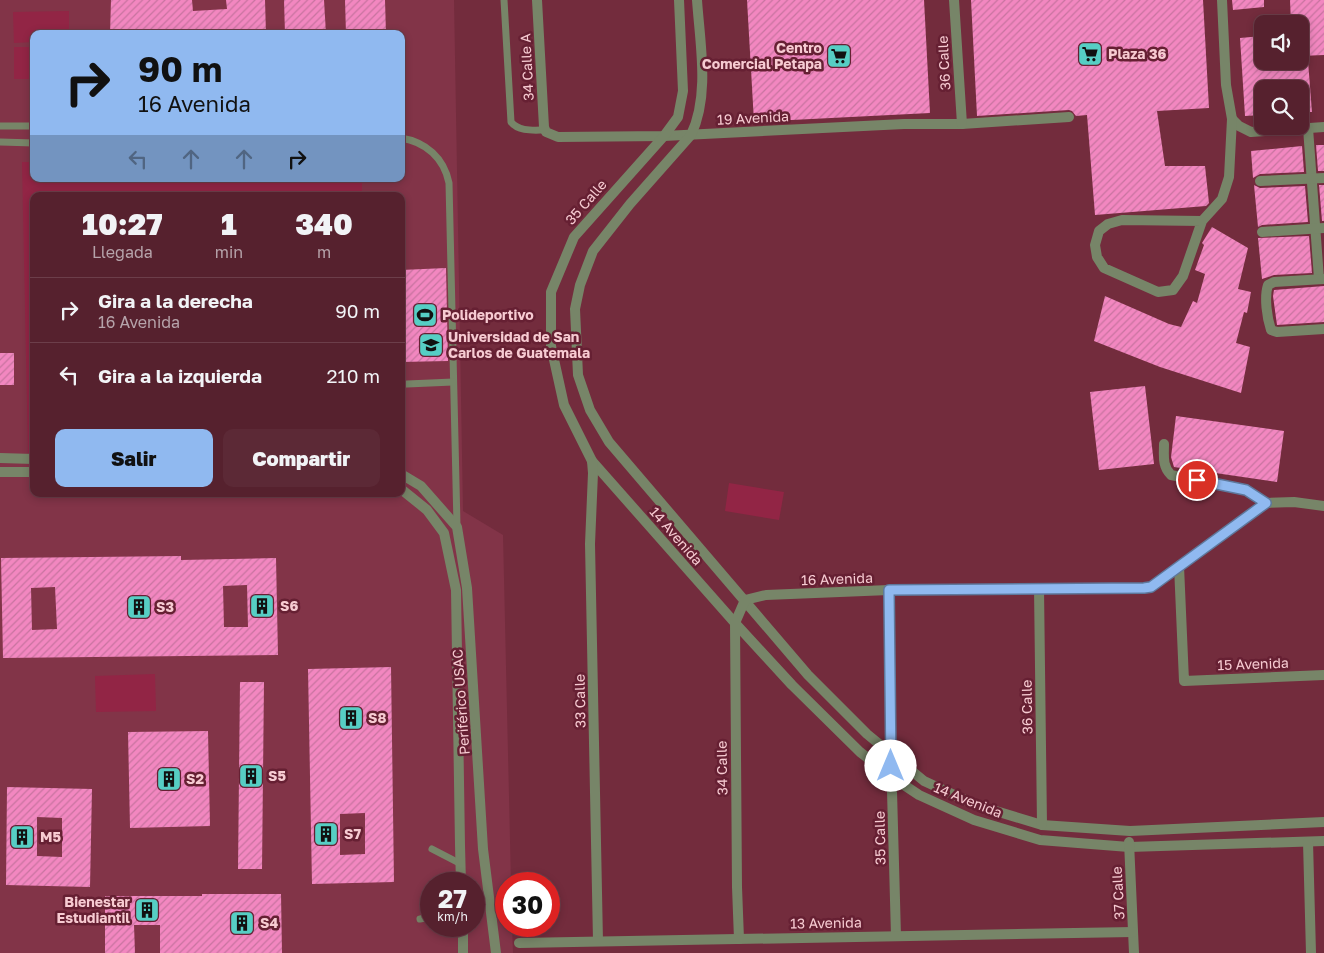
<!DOCTYPE html>
<html lang="es">
<meta charset="utf-8">
<style>
:root{--surface:#56212e;--page:#5c2936;--text:#f1f3f6;--muted:#b6a3aa;--line:#6c3e4a;--accent:#90b9f0}
body{margin:0;font-family:"Golos Text",sans-serif;background:var(--page);color:var(--text);height:100vh;display:flex;flex-direction:column;font-size:19px;white-space:nowrap}
*{box-sizing:border-box;margin:0}
p{font-size:16px;color:var(--muted)}
.icon{flex:none;width:28px;height:28px;fill:none;stroke:currentColor;stroke-width:2;stroke-linecap:round;stroke-linejoin:round}
.map{position:relative;flex:1;overflow:hidden}
.drawer{position:absolute;left:30px;top:192px;width:375px;height:305px;display:flex;flex-direction:column;background:var(--surface);border-radius:10px;box-shadow:0 2px 8px #0003,0 0 0 1px var(--line)}
.drawer>*{flex:none}
.top-card{position:absolute;left:30px;top:30px;width:375px;height:152px;border-radius:10px;box-shadow:0 2px 8px #0003,0 0 0 1px var(--line);background:#90b9f0;color:#111;overflow:hidden}
.fabs{position:absolute;left:1254px;top:15px;display:grid;gap:10px}
.fabs a{display:grid;place-items:center;width:55px;height:55px;border-radius:10px;background:var(--surface);box-shadow:0 2px 8px #0003,0 0 0 1px var(--line);font-size:25px}
.speed{position:absolute;left:420px;top:872px;display:flex;gap:10px;font-size:25px;font-weight:700;text-align:center}
.speed>*{display:grid;place-content:center;width:65px;height:65px;border-radius:50%;background:var(--surface);box-shadow:0 2px 8px #0003,0 0 0 1px var(--line);line-height:1}
.speed small{font-size:12px;font-weight:400}
.speed .limit{border:8px solid #d22;background:#fff;color:#111}
.pin{position:absolute;display:grid;place-items:center;width:42px;height:42px;color:#fff;margin:-21px;border:2px solid #fff;border-radius:50%;box-shadow:0 1px 5px #0007}
.me{position:absolute;width:55px;margin:-28px;rotate:0deg;stroke-linejoin:round;filter:drop-shadow(0 0 4px #0008)}
.turn{display:flex;align-items:center;gap:18px;height:105px;padding:0 25px;font-size:22px}
.turn .icon{width:65px;height:65px;stroke-width:2.5}
.turn b{display:block;font-size:35px;line-height:42px}
.lanes{display:flex;align-items:center;height:48px;padding:0 25px;background:#0003;justify-content:center;gap:25px;direction:ltr}
.lanes .off{opacity:.35}
.eta{display:flex;justify-content:space-evenly;align-items:center;height:85px;text-align:center}
.eta b{font-size:30px;font-weight:800;line-height:35px}
.cta{display:flex;gap:10px;margin-top:auto;padding:10px 25px}
.cta a{flex:1;height:58px;border-radius:10px;background:var(--accent);color:#111;font-size:20px;font-weight:800;line-height:58px;text-align:center}
.cta a+a{background:var(--page);color:var(--text)}
ul{padding:0;list-style:none}
li{display:flex;align-items:center;gap:15px;height:65px;padding:0 25px;border-top:1px solid var(--line)}
li div{flex:1}
li b{display:block;font-size:19px}
li em{font-style:normal}
.map>svg:first-child{display:block}
</style>
<div class="map">
<svg width="1324" height="953" viewBox="0 0 1324 953">
<defs>
<pattern id="building-hatch" width="6" height="6" patternUnits="userSpaceOnUse" patternTransform="scale(1.25)"><rect width="6" height="6" fill="#f287c0"/><path d="M-1 1l2-2M0 6l6-6M5 7l2-2" fill="none" stroke="#c874a0"/></pattern>
</defs>
<rect width="100%" height="100%" fill="#732c3d"/>
<path fill="#823448" fill-rule="evenodd" d="M0,0h454l9,511 40,24 8,349h-5v42h6l1,27h-513zM34,34h367v145h-367zM34,196h367v298h-367zM431,884h43v42h-43z"/>
<g fill="#922545">
<polygon points="69,11 69,34 34,34 34,42 14,43 13,12"/>
<rect x="14" y="47" width="20" height="32"/>
<polygon points="22,162 34,162 34,179 362,179 362,196 34,196 34,453 28,453"/>
<polygon points="729,483 784,492 779,520 725,511"/>
<polygon points="155,674 156,711 96,712 95,676"/>
</g>
<g fill="url(#building-hatch)" fill-rule="evenodd">
<polygon points="111,0 192,0 193,11 227,9 226,0 265,0 266,34 110,34"/>
<polygon points="284,0 324,0 326,34 285,34"/>
<polygon points="345,0 385,0 386,34 346,34"/>
<polygon points="747,0 924,0 930,113 754,122"/>
<polygon points="971,0 1203,0 1209,108 1157,111 1165,166 1205,166 1209,203 1206,206 1095,215 1087,115 1076,116 1072,111 1069,110 977,116"/>
<polygon points="1232,0 1264,0 1264,7 1233,10"/>
<polygon points="1290,0 1324,0 1324,55 1300,56 1300,24 1291,24"/>
<polygon points="1262,36 1262,61 1308,61 1312,112 1300,112 1300,89 1262,89 1262,115 1245,116 1240,38"/>
<polygon points="1316,145 1324,145 1324,171 1318,171"/>
<polygon points="1302,146 1304,172 1260,174 1253,178 1251,151"/>
<polygon points="1254,185 1260,188 1305,186 1308,222 1262,225 1258,227"/>
<polygon points="1319,185 1324,185 1324,221 1322,221"/>
<polygon points="1212,227 1248,248 1238,289 1251,292 1247,313 1244,312 1236,343 1250,347 1241,393 1160,367 1094,341 1105,296 1169,324 1181,327 1193,301 1197,303 1205,274 1195,270 1204,245 1202,243"/>
<polygon points="1309,236 1312,273 1274,275 1262,279 1258,238"/>
<polygon points="446,268 448,361 401,362 401,270"/>
<polygon points="1324,286 1324,322 1277,325 1273,296 1274,290"/>
<rect x="0" y="353" width="14" height="32"/>
<polygon points="1145,386 1154,464 1099,470 1090,392"/>
<polygon points="1176,416 1284,431 1277,482 1174,467 1171,457"/>
<path d="M181,556v4l95,-2 2,97 -275,3 -2,-100zM247,585l1,42h-24l-1,-41zM55,587l2,42 -25,1 -1,-42z"/>
<path d="M391,667l3,215 -82,2 -4,-215zM365,813v41l-25,1v-41z"/>
<polygon points="240,682 264,682 262,869 238,869"/>
<polygon points="208,731 210,826 130,828 128,732"/>
<path d="M7,787l85,2 -2,98 -84,-2zM37,817l25,1v39l-25,-1z"/>
<polygon points="202,894 281,894 282,953 160,953 160,925 134,925 135,953 105,953 105,896 202,896"/>
</g>
<g fill="none" stroke-linecap="round" stroke-linejoin="round">
<g stroke="#778568" stroke-width="7">
<path d="M504,0l7,122c8,10 23,8 34,8"/>
<polyline points="0,126 34,126"/>
<path d="M401,138c25,4 43,20 48,45l8,343"/>
<polyline points="0,142 34,143"/>
<polyline points="407,384 453,382"/>
<polyline points="432,849 461,864"/>
<polyline points="420,919 431,917"/>
</g>
<g stroke="#778568" stroke-width="10">
<polyline points="537,0 544,127 546,132 558,137 664,136 904,124 962,124 1069,117"/>
<polyline points="679,0 683,91 678,117 664,136 574,237 551,292 551,346 564,405 592,461 735,623 792,685 860,752 892,777 919,795 974,820 1040,840 1129,847 1324,841"/>
<path d="M697,0c3,44 13,95 -6,135l-61,69 -37,47 -13,34 -5,24 3,66 12,35 19,32 199,233 59,59 57,47 52,24 66,20 88,6 194,-9"/>
<polyline points="954,0 962,124"/>
<polyline points="1232,119 1239,126 1251,132 1324,127"/>
<polyline points="1308,128 1319,279"/>
<polyline points="1260,181 1324,178"/>
<polyline points="1202,221 1122,220 1108,224 1099,231 1095,245 1097,257 1104,268 1158,292 1173,290 1183,276 1202,221 1222,199 1229,177 1232,119 1226,85 1222,0"/>
<polyline points="1262,232 1324,228"/>
<path d="M1324,279l-50,3 -6,3c-4,12 -1,33 3,45l6,2 47,-3"/>
<path d="M1164,444c0,12 -2,22 7,31l75,15 20,13"/>
<polyline points="592,461 593,473 590,544 598,941"/>
<polyline points="0,472 34,472"/>
<polyline points="401,489 427,510 444,533 456,590 460,845 461,884"/>
<polyline points="1179,566 1184,681 1324,675"/>
<polyline points="1039,588 1042,825"/>
<polyline points="889,590 891,755 896,936"/>
<polyline points="1129,842 1134,953"/>
<polyline points="1308,842 1311,953"/>
<polyline points="463,926 463,953"/>
<polyline points="739,939 737,887 735,623 745,600 766,595 889,590 1144,588 1151,587 1266,503 1294,502 1324,506"/>
<polyline points="519,943 1133,932"/>
</g>
<g stroke="#778568" stroke-width="10">
<polyline points="0,458 34,459"/>
<polyline points="401,474 421,486 457,527 467,588 483,849 496,953"/>
</g>
</g>
<g fill="none" stroke-linecap="round" stroke-linejoin="round">
<defs>
<polyline id="route" points="891,766 889,590 1144,588 1151,587 1266,503 1246,490 1197,480"/>
</defs>
<use href="#route" stroke="#5e789c" stroke-width="12"/>
<use href="#route" stroke="#90b9f0" stroke-width="9"/>
</g>
<defs>
<symbol id="supermarket-square" viewBox="-11 -11 22 22"><rect x="-9" y="-9" width="18" height="18" rx="4" fill="#56cec4" stroke="#662033"/><path d="M-6-5.5h2.5l.6 2H6L4.5 2H-2.5L-4.4-4H-6ZM-1.5 3.2a1.3 1.3 0 1 0 .1 0ZM3 3.2a1.3 1.3 0 1 0 .1 0Z" fill="#111"/></symbol>
<symbol id="stadium-square" viewBox="-11 -11 22 22"><rect x="-9" y="-9" width="18" height="18" rx="4" fill="#56cec4" stroke="#662033"/><path d="M0-5a6.5 5 0 1 0 0 10a6.5 5 0 1 0 0-10ZM-3.5-1.8h7v3.6h-7Z" fill="#111"/></symbol>
<symbol id="university-square" viewBox="-11 -11 22 22"><rect x="-9" y="-9" width="18" height="18" rx="4" fill="#56cec4" stroke="#662033"/><path d="M0-5L7-2L0 1L-7-2ZM-4 1L0 2.5L4 1V4Q0 6-4 4Z" fill="#111"/></symbol>
<symbol id="building-square" viewBox="-11 -11 22 22"><rect x="-9" y="-9" width="18" height="18" rx="4" fill="#56cec4" stroke="#662033"/><path d="M-4-6H4V6H1V3H-1V6H-4ZM-2.5-4.3h1.7v1.8h-1.7ZM.8-4.3h1.7v1.8H.8ZM-2.5-1h1.7V.8h-1.7ZM.8-1h1.7V.8H.8Z" fill="#111"/></symbol>
</defs>
<g fill-rule="evenodd">
<use href="#supermarket-square" x="1076" y="40" width="28" height="28"/>
<use href="#supermarket-square" x="825" y="42" width="28" height="28"/>
<use href="#stadium-square" x="411" y="301" width="28" height="28"/>
<use href="#university-square" x="417" y="331" width="28" height="28"/>
<use href="#building-square" x="248" y="592" width="28" height="28"/>
<use href="#building-square" x="125" y="593" width="28" height="28"/>
<use href="#building-square" x="337" y="704" width="28" height="28"/>
<use href="#building-square" x="237" y="762" width="28" height="28"/>
<use href="#building-square" x="155" y="765" width="28" height="28"/>
<use href="#building-square" x="312" y="820" width="28" height="28"/>
<use href="#building-square" x="8" y="823" width="28" height="28"/>
<use href="#building-square" x="133" y="896" width="28" height="28"/>
<use href="#building-square" x="228" y="909" width="28" height="28"/>
</g>
<g text-anchor="middle" stroke-width="5" stroke-linejoin="round" paint-order="stroke">
<g font-size="14" font-weight="bold" fill="#f7cbd2" stroke="#662033" text-anchor="start">
<text x="822" y="53" text-anchor="end">Centro<tspan x="822" dy="16">Comercial Petapa</tspan></text>
<text x="1108" y="59">Plaza 36</text>
<text x="442" y="320">Polideportivo</text>
<text x="448" y="342">Universidad de San<tspan x="448" dy="16">Carlos de Guatemala</tspan></text>
<text x="280" y="611">S6</text>
<text x="156" y="612">S3</text>
<text x="368" y="723">S8</text>
<text x="268" y="781">S5</text>
<text x="186" y="784">S2</text>
<text x="344" y="839">S7</text>
<text x="40" y="842">M5</text>
<text x="130" y="907" text-anchor="end">Bienestar<tspan x="130" dy="16">Estudiantil</tspan></text>
<text x="260" y="928">S4</text>
</g>
<g font-size="14" fill="#f7cbd2" stroke="#662033">
<text transform="translate(944 63) rotate(-93)" y="5">36 Calle</text>
<text transform="translate(527 67) rotate(-93)" y="5">34 Calle A</text>
<text transform="translate(753 118) rotate(-3)" y="5">19 Avenida</text>
<text transform="translate(586 202) rotate(-49)" y="5">35 Calle</text>
<text transform="translate(676 536) rotate(49)" y="5">14 Avenida</text>
<text transform="translate(837 579) rotate(-2)" y="5">16 Avenida</text>
<text transform="translate(1253 664) rotate(-2)" y="5">15 Avenida</text>
<text transform="translate(580 701) rotate(-91)" y="5">33 Calle</text>
<text transform="translate(461 702) rotate(-94)" y="5">Periférico USAC</text>
<text transform="translate(1027 707) rotate(-91)" y="5">36 Calle</text>
<text transform="translate(722 768) rotate(-91)" y="5">34 Calle</text>
<text transform="translate(968 800) rotate(22)" y="5">14 Avenida</text>
<text transform="translate(880 838) rotate(-91)" y="5">35 Calle</text>
<text transform="translate(1118 893) rotate(-93)" y="5">37 Calle</text>
<text transform="translate(826 923) rotate(-1)" y="5">13 Avenida</text>
</g>
</g>
</svg>
<div class="fabs">
<a><svg class="icon" aria-label="sound" viewBox="0 0 24 24"><path d="M4 9h4l5-4v14l-5-4H4zM17 9q2 3 0 6"/></svg></a>
<a><svg class="icon" aria-label="search" viewBox="0 0 24 24"><circle cx="10" cy="10" r="6"/><path d="M15 15l6 6"/></svg></a>
</div>
<div class="speed"><div>27<small>km/h</small></div><div class="limit">30</div></div>
<div class="pin" style="left:1197px;top:480px;background:#d93025"><svg class="icon" aria-label="arrive" viewBox="0 0 24 24"><path d="M6 21V4h12l-3 4 3 4H6"/></svg></div>
<svg class="me" style="left:891px;top:766px" viewBox="-20 -20 40 40"><circle r="19" fill="#fff"/><path d="M0-13L10 11 0 6-10 11z" fill="#90b9f0"/></svg>
<div class="top-card">
<div class="turn"><svg class="icon" aria-label="right" viewBox="0 0 24 24"><path d="M7 20v-9h11M14 6l5 5-5 5"/></svg><div><b>90 m</b>16 Avenida</div></div>
<div class="lanes"><svg class="icon off" aria-label="left" viewBox="0 0 24 24"><path d="M17 20v-9H6M10 6l-5 5 5 5"/></svg><svg class="icon off" aria-label="ahead" viewBox="0 0 24 24"><path d="M12 20V5M6 11l6-6 6 6"/></svg><svg class="icon off" aria-label="ahead" viewBox="0 0 24 24"><path d="M12 20V5M6 11l6-6 6 6"/></svg><svg class="icon" aria-label="right" viewBox="0 0 24 24"><path d="M7 20v-9h11M14 6l5 5-5 5"/></svg></div>
</div>
<section class="drawer">
<div class="eta">
<div><b>10:27</b><p>Llegada</p></div>
<div><b>1</b><p>min</p></div>
<div><b>340</b><p>m</p></div>
</div>
<ul>
<li><svg class="icon" aria-label="right" viewBox="0 0 24 24"><path d="M7 20v-9h11M14 6l5 5-5 5"/></svg><div><b>Gira a la derecha</b><p>16 Avenida</p></div><em>90 m</em></li>
<li><svg class="icon" aria-label="left" viewBox="0 0 24 24"><path d="M17 20v-9H6M10 6l-5 5 5 5"/></svg><div><b>Gira a la izquierda</b></div><em>210 m</em></li>
</ul>
<div class="cta"><a>Salir</a><a>Compartir</a></div>
</section>
</div>
